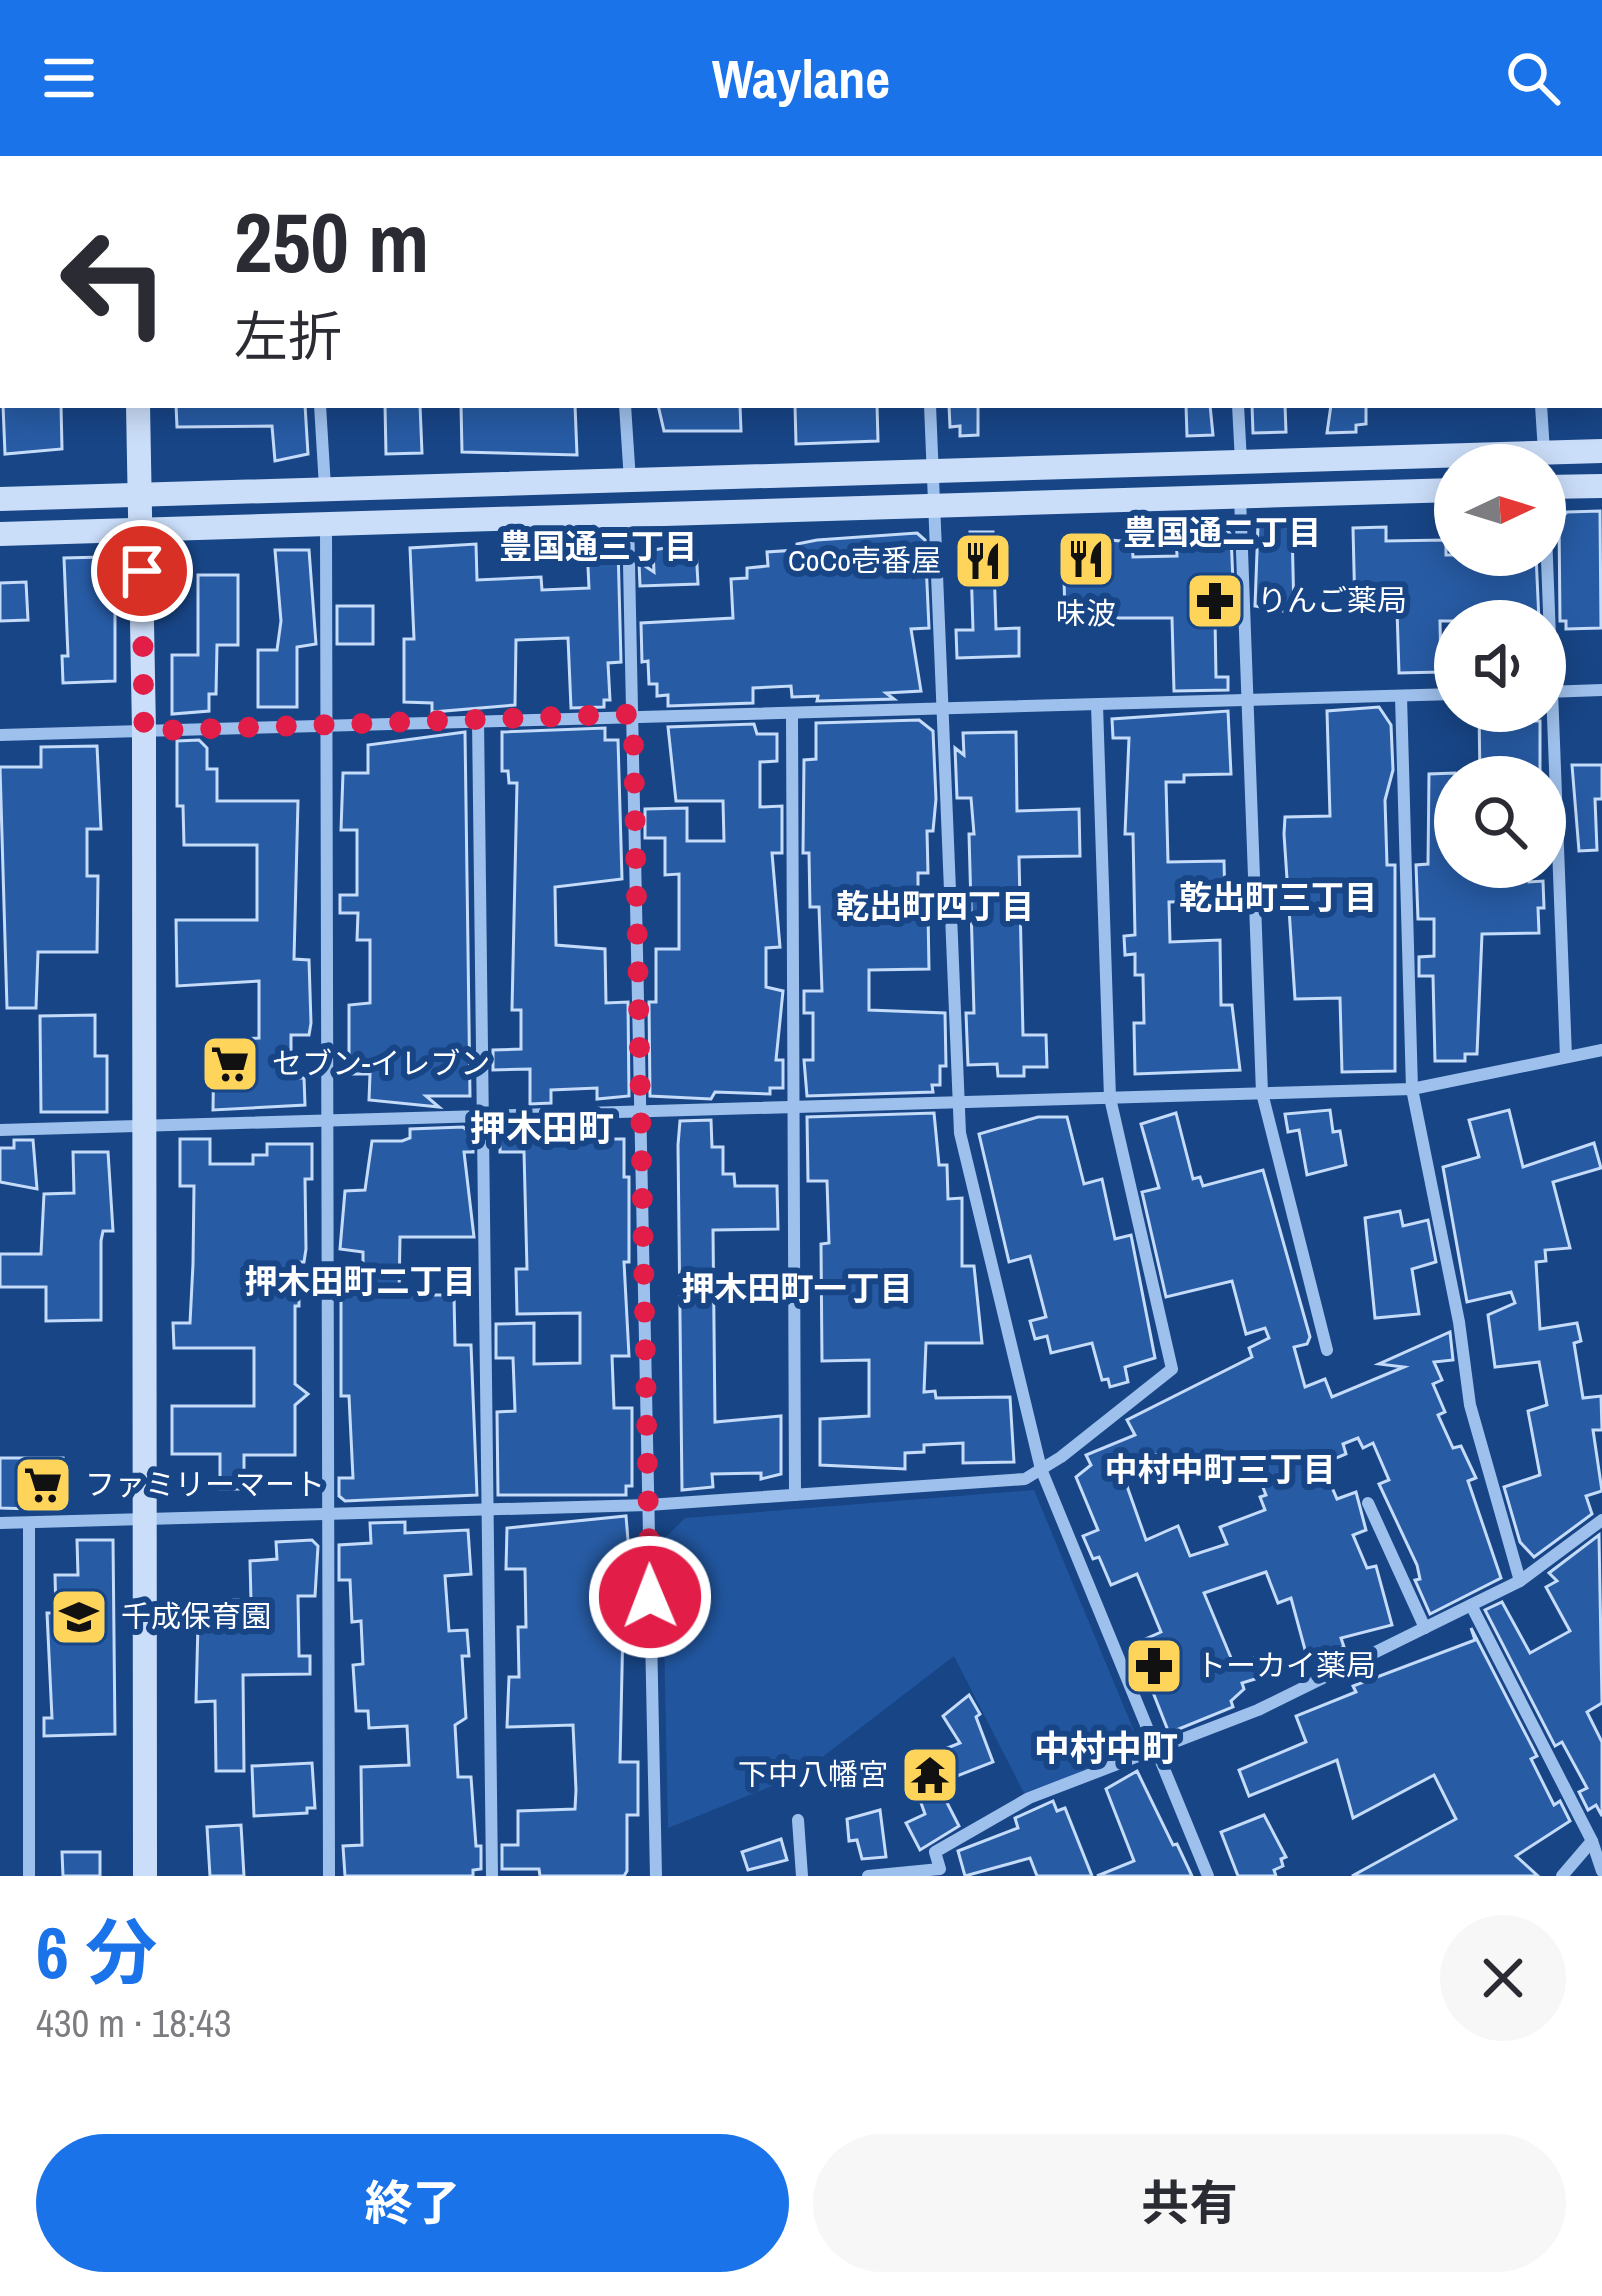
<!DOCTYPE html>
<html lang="ja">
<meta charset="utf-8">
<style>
:root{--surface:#fff;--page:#f7f7f7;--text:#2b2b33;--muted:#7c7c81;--accent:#1a73e8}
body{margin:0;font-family:"Archivo Narrow","Noto Sans JP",sans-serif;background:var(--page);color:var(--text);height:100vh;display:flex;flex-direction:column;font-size:45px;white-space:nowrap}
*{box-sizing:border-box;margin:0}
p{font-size:39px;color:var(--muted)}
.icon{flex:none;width:66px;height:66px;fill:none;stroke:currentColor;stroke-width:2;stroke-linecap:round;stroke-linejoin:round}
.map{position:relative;height:1720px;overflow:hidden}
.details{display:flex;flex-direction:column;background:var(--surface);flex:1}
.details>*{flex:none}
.banner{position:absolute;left:0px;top:0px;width:1602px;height:252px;box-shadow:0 6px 30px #0003;background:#fff;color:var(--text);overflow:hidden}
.needle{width:78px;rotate:86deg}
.tools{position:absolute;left:1434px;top:288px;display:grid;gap:24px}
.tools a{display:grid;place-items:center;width:132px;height:132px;border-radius:50%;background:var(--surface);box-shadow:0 6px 30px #0003;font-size:60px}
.pin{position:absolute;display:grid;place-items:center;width:102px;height:102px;color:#fff;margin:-51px;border:6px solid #fff;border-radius:50%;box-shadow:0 3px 12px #0007}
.me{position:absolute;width:132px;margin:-66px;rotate:359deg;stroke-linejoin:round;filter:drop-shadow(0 0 9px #0008)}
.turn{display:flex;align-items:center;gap:42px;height:252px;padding:0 36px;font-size:54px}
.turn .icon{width:156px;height:156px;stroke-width:2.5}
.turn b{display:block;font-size:84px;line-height:102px}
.round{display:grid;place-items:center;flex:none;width:126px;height:126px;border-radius:63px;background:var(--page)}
.headline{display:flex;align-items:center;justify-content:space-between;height:204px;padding:0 36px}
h1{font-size:72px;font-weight:700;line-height:90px;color:var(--accent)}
.cta{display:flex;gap:24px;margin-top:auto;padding:24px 36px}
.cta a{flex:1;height:138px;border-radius:72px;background:var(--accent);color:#fff;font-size:48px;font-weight:700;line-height:138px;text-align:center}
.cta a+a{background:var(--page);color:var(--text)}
header{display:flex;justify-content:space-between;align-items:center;height:156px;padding:0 36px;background:var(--accent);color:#fff;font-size:54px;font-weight:700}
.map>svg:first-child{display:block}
</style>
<header><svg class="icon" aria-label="menu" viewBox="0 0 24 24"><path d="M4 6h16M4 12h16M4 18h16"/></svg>Waylane<svg class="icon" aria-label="search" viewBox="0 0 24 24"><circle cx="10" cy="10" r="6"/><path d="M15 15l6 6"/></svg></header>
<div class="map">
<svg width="1602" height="1720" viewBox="0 0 1602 1720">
<rect width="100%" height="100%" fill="#184586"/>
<polygon fill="#21569f" points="1034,1334 1139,1587 1136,1597 1024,1637 954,1500 799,1619 668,1672 662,1385 685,1362"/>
<g fill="#275ba4" stroke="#c4dbf9" stroke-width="3" fill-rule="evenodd">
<polygon points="3,249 61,249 62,293 5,298"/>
<polygon points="176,249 305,249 308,298 275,305 272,270 177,271"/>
<polygon points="385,249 420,249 422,297 386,298"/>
<polygon points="461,249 575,249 577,299 462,296"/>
<polygon points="658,249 740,249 741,275 664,275"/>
<polygon points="795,249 877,249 878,285 796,288"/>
<polygon points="949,249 978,249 978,279 960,280 960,270 950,271"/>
<polygon points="1186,249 1210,249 1213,279 1187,280"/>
<polygon points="1252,249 1285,249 1286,276 1253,277"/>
<polygon points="1331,249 1366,249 1366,268 1356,269 1356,276 1327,277"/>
<polygon points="1600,355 1601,472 1566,473 1566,465 1560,465 1559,365 1567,356"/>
<polygon points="1223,369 1231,379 1234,450 1230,462 1215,463 1216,521 1228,521 1228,534 1174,535 1172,462 1065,462 1063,380 1132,386 1133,401 1177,400 1176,376"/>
<polygon points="1258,369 1292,371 1294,457 1255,450"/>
<polygon points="1386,371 1386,385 1446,384 1446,399 1536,399 1539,465 1440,465 1441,516 1399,517 1397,454 1355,455 1353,372"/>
<polygon points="970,376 993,376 996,473 1019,472 1019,500 957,502 956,474 973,474"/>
<polygon points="917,377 925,384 929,472 911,473 921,535 886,537 894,543 817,545 818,540 792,541 791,530 753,532 753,547 668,550 668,539 657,540 657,528 649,528 648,505 642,506 641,467 733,462 731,423 747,422 747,412 768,410 767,396 797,394 797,388 817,384"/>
<polygon points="476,388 477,424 541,421 542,434 589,432 587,389 618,391 621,506 608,507 610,544 604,544 604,551 571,552 568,482 516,484 515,549 432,556 432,547 404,546 404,483 414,483 410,392"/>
<polygon points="684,389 696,392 698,428 640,430 639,406 654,416 653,394"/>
<polygon points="275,394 309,394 316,488 297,491 297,551 258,551 258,494 277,494 281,465"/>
<polygon points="104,401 115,412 115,525 63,527 62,500 68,500 64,402"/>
<polygon points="198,419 238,419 238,489 217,489 216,538 209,538 209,555 172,558 172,499 198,499"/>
<polygon points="26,426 28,464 0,465 0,427"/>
<rect x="337" y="450" width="36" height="38"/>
<polygon points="1379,551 1391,569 1393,614 1385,644 1387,709 1395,709 1395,915 1342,916 1340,842 1295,843 1284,678 1285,661 1330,660 1327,555"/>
<polygon points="1228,555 1231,618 1184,619 1184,626 1166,626 1168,706 1224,705 1225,745 1169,746 1170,786 1220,784 1221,849 1232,849 1240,914 1135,918 1134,867 1144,867 1143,819 1135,819 1135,798 1125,799 1124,780 1135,779 1133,678 1125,678 1129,582 1113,582 1112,563"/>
<polygon points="1479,555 1531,555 1531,565 1540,565 1540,614 1532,614 1532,621 1480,621"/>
<polygon points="919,564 933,575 936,643 933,675 927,675 928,717 918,717 918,757 928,757 929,813 869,814 869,854 945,857 946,910 940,910 940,929 932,929 933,936 807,940 804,904 813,904 813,857 804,857 804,835 822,835 819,751 810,751 809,697 803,697 804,604 816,603 816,567"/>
<polygon points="754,568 757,578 777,578 777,605 760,606 760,651 782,650 782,697 772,697 780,791 766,792 766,831 783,835 776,904 783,904 783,932 770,932 770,938 715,936 711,943 650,940 649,846 656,846 656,793 679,793 679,718 665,719 665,682 645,682 645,653 687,652 687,685 724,685 723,645 676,645 668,571"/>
<polygon points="605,572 605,584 618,584 622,723 555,731 556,789 605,793 606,847 628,846 629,940 597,943 597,932 551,934 551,947 530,948 530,913 493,914 493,894 521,893 521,854 512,854 517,627 509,627 508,615 502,615 502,576"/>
<polygon points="465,576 470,940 426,940 439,951 369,944 370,918 349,918 349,849 370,847 370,784 357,784 358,757 340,757 340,739 357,739 357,674 341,674 343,617 368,617 368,589"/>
<polygon points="1016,576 1017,655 1079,653 1080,700 1019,701 1023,879 1046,879 1047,911 1024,911 1024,920 998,920 997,908 968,909 966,857 974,857 969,678 974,678 971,642 957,642 955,592 964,599 963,577"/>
<polygon points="199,584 207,592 207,613 217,613 217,645 298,645 294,803 309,804 311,867 309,879 291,879 291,922 304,922 305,949 213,954 214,884 259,882 259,825 177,830 176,764 257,764 257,689 184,689 183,650 177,650 177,585"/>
<polygon points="97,590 101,673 87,673 87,720 98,720 97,796 38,796 36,852 7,852 0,611 41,611 41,591"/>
<polygon points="1572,609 1602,609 1602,643 1595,643 1597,694 1579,695"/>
<polygon points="1455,617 1455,711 1529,711 1529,726 1543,725 1544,752 1538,752 1539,777 1482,778 1477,898 1465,898 1465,905 1435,905 1433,820 1419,820 1419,801 1434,800 1434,763 1418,763 1416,709 1428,708 1429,618"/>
<polygon points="95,859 95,900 107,900 107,956 41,956 40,860"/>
<polygon points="1330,954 1333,976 1340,975 1346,1009 1307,1019 1299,974 1288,976 1285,958"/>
<polygon points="1509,954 1523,1011 1594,987 1601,1012 1553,1026 1570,1092 1545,1094 1546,1105 1536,1106 1540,1173 1577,1167 1581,1185 1574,1187 1583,1242 1601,1240 1602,1274 1593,1274 1602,1335 1586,1340 1592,1358 1534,1401 1520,1386 1504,1331 1540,1319 1528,1255 1547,1249 1539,1206 1495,1211 1488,1159 1515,1147 1511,1136 1467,1146 1443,1011 1479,1001 1469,964"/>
<polygon points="934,957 939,1009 947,1009 948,1043 962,1042 962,1110 974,1110 982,1187 926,1187 924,1236 935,1235 936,1242 1010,1241 1014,1306 963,1307 963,1287 924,1289 924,1296 905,1297 905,1313 820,1309 820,1263 869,1260 869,1204 822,1205 821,1088 829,1087 827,1025 808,1025 807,961"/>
<path d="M1176,957l17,66 7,-2 3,9 60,-16 47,167 -3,7 -13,3 11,40 20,-8 7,18 72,-30 -25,-3 71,-32 3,28 -19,2 8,18 -9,4 12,28 -7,3 15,33 8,-2 15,32 -8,3 33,97 -71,36 -15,-34 5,-1 -3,-14 -38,-81 10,-4 -16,-37 -10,5 -5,-10 -15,6 3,10 -24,10 15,35 19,-7 10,38 -13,5 14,33 9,-2 16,59 -51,13 3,9 -37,10 -16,-59 -13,5 -12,-31 -62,21 30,72 24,-8 7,19 -23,7 2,6 -13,12 2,6 -64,26 -35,-89 27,-12 -24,-58 -26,11 -12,-28 -6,2 -10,-23 15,-6 -22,-53 15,-12 -5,-10 49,-20 -8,-15 125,-63 -3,-9 20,-10 -4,-10 -19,6 -14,-53 -66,16 -24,-105 17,-4 -18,-64zM1166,1294l19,33 64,-31 17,43 -6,2 5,13 -45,17 7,17 -37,12 -12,-30 -32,14 -24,-68z"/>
<polygon points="1038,961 1067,961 1084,1028 1102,1023 1115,1083 1131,1079 1155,1202 1125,1211 1128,1226 1110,1231 1108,1223 1102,1224 1092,1187 1051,1197 1047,1180 1035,1183 1030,1165 1046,1161 1030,1100 1009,1106 979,978"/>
<polygon points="711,964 712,991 723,991 723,1018 734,1018 735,1030 777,1030 778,1073 713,1074 715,1266 781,1260 781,1318 761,1323 761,1317 712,1318 713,1331 682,1334 678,989 680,965"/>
<polygon points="552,968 559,976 602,975 602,983 624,983 624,1021 629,1021 629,1106 624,1106 629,1200 612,1200 614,1252 632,1252 632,1330 626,1330 626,1339 498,1339 497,1256 515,1255 513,1202 496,1202 496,1168 534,1167 534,1208 580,1207 580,1157 517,1158 516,1113 527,1113 524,996 500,996 500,975"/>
<polygon points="463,971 473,979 473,996 464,996 474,1081 400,1081 399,1139 454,1139 455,1189 471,1189 477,1339 345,1345 339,1340 339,1322 353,1322 349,1240 341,1240 341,1136 363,1136 363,1096 340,1093 345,1035 365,1034 372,985 402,985 410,982 410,973"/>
<polygon points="180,983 210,983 210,1008 253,1008 253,999 267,999 267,988 312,988 312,1023 305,1023 306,1093 304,1106 299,1106 299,1150 295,1150 295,1228 308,1238 295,1249 295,1299 244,1299 244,1333 220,1333 220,1298 172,1298 172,1250 254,1250 254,1192 174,1192 173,1167 190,1167 193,1108 194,1030 180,1030"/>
<polygon points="14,984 33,984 37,1033 0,1026 0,992 14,992"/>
<polygon points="73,996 108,996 113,1075 103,1075 101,1085 101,1164 46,1165 46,1131 0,1131 0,1098 41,1098 44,1038 74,1037"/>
<polygon points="1400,1055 1403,1070 1428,1064 1436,1106 1412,1113 1419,1158 1375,1162 1365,1062"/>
<polygon points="0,1302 63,1302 63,1354 0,1352"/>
<polygon points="626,1360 635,1469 623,1469 620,1606 638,1606 638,1659 627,1659 627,1715 624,1720 540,1720 539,1713 502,1713 502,1689 518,1689 518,1655 575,1653 576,1634 573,1569 507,1571 509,1521 519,1521 518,1471 526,1471 525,1413 506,1413 507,1372"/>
<polygon points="405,1366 405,1377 468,1374 471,1418 445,1420 449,1475 467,1474 469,1500 462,1500 466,1562 455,1569 458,1621 471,1621 476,1690 481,1690 481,1713 473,1714 473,1720 345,1720 343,1690 362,1689 361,1611 409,1609 407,1570 369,1572 368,1555 356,1555 353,1509 363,1508 361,1465 352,1466 350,1424 339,1424 339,1389 371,1387 370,1367"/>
<polygon points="1599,1379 1602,1547 1587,1556 1602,1586 1602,1660 1596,1649 1588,1654 1579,1636 1587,1632 1562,1586 1555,1590 1485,1454 1502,1446 1530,1497 1570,1475 1546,1431 1557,1425 1549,1417"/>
<polygon points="77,1384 113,1384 115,1578 44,1580 44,1562 52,1562 47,1457 56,1457 55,1419 78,1419"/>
<polygon points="312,1384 318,1390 315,1440 298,1440 299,1500 310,1500 310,1518 243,1519 244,1615 216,1615 215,1545 196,1546 198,1468 192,1468 192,1445 251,1444 250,1405 277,1403 276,1386"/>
<polygon points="1471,1472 1537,1600 1531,1603 1554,1649 1560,1645 1570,1665 1516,1700 1538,1720 1352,1720 1456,1663 1434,1619 1353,1662 1337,1604 1249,1640 1239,1614 1306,1586 1296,1560 1356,1536 1353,1530 1475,1484"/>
<polygon points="969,1539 980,1558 976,1561 993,1606 944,1625 947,1632 941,1635 959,1670 920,1694 906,1667 925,1658 907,1608 960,1587 943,1560"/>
<polygon points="312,1607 315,1652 307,1652 307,1657 254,1660 252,1610"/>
<polygon points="1137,1615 1173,1689 1177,1688 1192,1720 1097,1720 1134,1705 1106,1633"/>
<polygon points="1053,1645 1057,1655 1065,1652 1092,1720 1037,1720 1030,1702 965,1720 958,1695 1018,1672 1015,1662"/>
<polygon points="880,1654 886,1701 862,1703 857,1684 849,1685 847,1663"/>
<polygon points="1264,1659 1286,1701 1281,1703 1283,1710 1274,1714 1276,1720 1238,1720 1221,1676"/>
<polygon points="241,1669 244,1720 210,1720 207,1671"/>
<polygon points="781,1683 787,1704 748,1714 742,1696"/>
<polygon points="62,1696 100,1696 100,1720 63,1720"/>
</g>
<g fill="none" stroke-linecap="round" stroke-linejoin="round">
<g stroke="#9ec0ec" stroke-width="12">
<polyline points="305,0 305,3"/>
<polyline points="458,0 458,3"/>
<polyline points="611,0 611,3"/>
<polyline points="765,0 765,3"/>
<polyline points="917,0 917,3"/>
<polyline points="1068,0 1068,3"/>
<polyline points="1226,0 1226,3"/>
<polyline points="1377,0 1377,3"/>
<polyline points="1526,0 1526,3"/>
<polyline points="1599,94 1602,94"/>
<polyline points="0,141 3,141"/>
<polyline points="320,249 325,331"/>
<polyline points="625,249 630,325"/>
<polyline points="930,249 960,977 1041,1313 1208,1720"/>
<polyline points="1238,249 1241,306"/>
<polyline points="1541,249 1544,296"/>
<polyline points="1240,341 1262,937 1327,1194"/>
<polyline points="1545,351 1566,901"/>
<polyline points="628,359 656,1720"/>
<polyline points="326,369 329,1720"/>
<polyline points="1545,536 1602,534"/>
<polyline points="1401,540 1412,933 1459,1166 1470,1249 1520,1425"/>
<polyline points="792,557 795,1339"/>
<polyline points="478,563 492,1720"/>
<polyline points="0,579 1455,538"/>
<polyline points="0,974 1412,933 1602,894"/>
<polyline points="1368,1347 1425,1472"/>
<polyline points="0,1367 648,1349 1025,1323 1061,1301 1172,1213 1110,942 1097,549"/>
<polyline points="1471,1449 1592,1685 1602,1715"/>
<polyline points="798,1664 802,1720"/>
<polyline points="29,1720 29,1367"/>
<polyline points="868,1720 940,1713 935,1696 1029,1642 1258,1554 1471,1449 1520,1425 1602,1364"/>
<polyline points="1562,1720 1592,1685"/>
</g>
<g stroke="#cbdef9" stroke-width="24">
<polyline points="123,0 124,3"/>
<polyline points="138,249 144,575 145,1720"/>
<polyline points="1545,331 1602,330"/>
<polyline points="0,343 1602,295"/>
<polyline points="0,378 1455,334"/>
</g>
</g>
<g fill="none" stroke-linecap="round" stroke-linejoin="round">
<polyline stroke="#e11d48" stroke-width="21" stroke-dasharray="0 37.8" points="142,415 144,575 633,558 650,1441"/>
</g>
<defs>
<symbol id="restaurant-square" viewBox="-11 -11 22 22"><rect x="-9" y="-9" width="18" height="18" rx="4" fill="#ffd45a" stroke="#184586"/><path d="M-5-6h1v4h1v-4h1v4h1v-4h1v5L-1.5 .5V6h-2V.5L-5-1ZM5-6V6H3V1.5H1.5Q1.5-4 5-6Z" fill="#111"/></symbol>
<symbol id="pharmacy-square" viewBox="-11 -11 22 22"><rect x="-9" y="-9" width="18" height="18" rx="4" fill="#ffd45a" stroke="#184586"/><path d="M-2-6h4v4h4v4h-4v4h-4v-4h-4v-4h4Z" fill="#111"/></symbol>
<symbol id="supermarket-square" viewBox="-11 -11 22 22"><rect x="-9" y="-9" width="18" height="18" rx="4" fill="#ffd45a" stroke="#184586"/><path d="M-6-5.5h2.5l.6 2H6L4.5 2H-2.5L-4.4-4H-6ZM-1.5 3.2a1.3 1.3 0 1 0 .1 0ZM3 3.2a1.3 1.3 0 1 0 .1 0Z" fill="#111"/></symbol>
<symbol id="school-square" viewBox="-11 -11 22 22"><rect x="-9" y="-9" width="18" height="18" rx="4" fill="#ffd45a" stroke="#184586"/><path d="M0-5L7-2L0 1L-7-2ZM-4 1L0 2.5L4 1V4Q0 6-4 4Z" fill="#111"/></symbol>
<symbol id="temple-square" viewBox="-11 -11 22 22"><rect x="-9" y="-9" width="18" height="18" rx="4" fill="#ffd45a" stroke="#184586"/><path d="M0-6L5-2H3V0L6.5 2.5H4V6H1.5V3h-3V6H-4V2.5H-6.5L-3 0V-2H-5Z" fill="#111"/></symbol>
</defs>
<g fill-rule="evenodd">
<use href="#restaurant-square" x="1053" y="370" width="66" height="66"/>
<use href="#restaurant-square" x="950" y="372" width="66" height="66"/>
<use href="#pharmacy-square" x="1182" y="412" width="66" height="66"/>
<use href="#supermarket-square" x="197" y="875" width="66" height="66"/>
<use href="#supermarket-square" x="10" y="1296" width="66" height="66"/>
<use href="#school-square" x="46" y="1428" width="66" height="66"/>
<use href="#pharmacy-square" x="1121" y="1477" width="66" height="66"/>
<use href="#temple-square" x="897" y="1586" width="66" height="66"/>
</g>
<g text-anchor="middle" stroke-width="12" stroke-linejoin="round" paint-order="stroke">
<g font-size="30" fill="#fff" stroke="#184586" text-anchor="start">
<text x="941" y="415" text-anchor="end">CoCo壱番屋</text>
<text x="1257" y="455">りんご薬局</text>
<text x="1086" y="468" text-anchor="middle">味波</text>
<text x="272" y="918">セブン-イレブン</text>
<text x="85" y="1339">ファミリーマート</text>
<text x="121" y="1471">千成保育園</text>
<text x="1196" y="1520">トーカイ薬局</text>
<text x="888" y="1629" text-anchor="end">下中八幡宮</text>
</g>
<g font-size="33" font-weight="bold" fill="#fff" stroke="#184586">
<text x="1222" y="388">豊国通二丁目</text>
<text x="598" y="402">豊国通三丁目</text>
<text x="1278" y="753">乾出町三丁目</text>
<text x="935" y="762">乾出町四丁目</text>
<text x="360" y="1137">押木田町二丁目</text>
<text x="797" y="1144">押木田町一丁目</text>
<text x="1220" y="1325">中村中町三丁目</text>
</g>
<g font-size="36" font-weight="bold" fill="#fff" stroke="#184586">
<text x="542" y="985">押木田町</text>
<text x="1106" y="1605">中村中町</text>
</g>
</g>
</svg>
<div class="tools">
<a><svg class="needle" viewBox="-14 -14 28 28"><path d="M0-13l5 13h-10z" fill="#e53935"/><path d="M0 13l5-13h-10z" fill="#7c7c81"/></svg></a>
<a><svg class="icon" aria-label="sound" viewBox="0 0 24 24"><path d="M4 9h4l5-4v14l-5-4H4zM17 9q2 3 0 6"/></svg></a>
<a><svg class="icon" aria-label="search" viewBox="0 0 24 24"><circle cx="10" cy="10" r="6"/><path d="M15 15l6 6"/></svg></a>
</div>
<div class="pin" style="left:142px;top:415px;background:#d93025"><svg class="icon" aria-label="arrive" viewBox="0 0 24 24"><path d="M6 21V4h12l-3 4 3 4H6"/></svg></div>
<svg class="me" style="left:650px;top:1441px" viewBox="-20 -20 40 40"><circle r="17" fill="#e11d48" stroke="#fff" stroke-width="3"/><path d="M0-11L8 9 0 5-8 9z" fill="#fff"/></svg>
<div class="banner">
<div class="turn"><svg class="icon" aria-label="left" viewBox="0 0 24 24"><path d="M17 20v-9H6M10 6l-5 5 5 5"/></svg><div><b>250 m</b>左折</div></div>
</div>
</div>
<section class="details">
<div class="headline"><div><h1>6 分</h1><p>430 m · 18:43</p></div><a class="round"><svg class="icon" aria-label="close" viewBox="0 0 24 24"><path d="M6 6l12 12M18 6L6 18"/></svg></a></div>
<div class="cta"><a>終了</a><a>共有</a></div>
</section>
